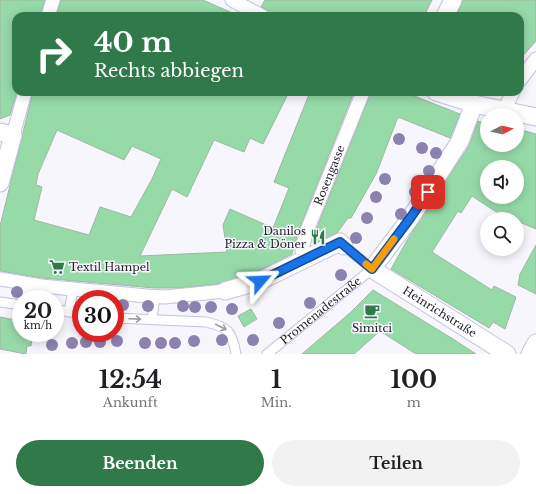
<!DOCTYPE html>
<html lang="de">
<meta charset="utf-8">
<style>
:root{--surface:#fff;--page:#f2f2f2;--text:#202124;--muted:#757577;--accent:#2f7a48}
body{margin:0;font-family:"Libre Baskerville",serif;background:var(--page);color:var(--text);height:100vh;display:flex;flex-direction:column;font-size:15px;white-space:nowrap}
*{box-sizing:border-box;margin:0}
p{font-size:13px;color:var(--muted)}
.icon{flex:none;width:22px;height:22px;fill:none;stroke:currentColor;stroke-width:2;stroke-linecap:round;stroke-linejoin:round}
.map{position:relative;height:354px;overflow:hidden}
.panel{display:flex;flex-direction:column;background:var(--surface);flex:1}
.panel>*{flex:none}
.hud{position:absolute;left:12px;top:12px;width:512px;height:84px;border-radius:12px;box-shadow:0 2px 10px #0003;background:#2f7a48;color:#fff;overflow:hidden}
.needle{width:26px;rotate:83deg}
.tools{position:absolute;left:480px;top:108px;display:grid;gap:8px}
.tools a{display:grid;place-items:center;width:44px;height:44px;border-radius:50%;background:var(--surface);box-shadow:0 2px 10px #0003;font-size:20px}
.speed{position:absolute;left:12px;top:290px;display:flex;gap:8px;font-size:20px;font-weight:700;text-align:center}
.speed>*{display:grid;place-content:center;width:52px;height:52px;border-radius:50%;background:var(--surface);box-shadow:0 2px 10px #0003;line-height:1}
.speed small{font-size:10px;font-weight:400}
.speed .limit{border:6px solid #d22;background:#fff;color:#111}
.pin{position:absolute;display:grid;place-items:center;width:34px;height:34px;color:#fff;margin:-17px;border-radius:8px;box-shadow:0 2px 6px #0006}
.me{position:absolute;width:44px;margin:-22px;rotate:64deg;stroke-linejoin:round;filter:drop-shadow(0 0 3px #0008)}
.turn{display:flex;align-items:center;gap:14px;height:84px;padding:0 16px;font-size:18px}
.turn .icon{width:52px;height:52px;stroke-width:2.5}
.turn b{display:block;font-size:28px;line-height:34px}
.eta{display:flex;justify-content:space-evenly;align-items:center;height:68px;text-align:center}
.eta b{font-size:24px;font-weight:800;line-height:28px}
.button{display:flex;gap:8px;margin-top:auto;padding:8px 16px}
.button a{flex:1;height:46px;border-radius:24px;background:var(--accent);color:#fff;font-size:16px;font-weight:800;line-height:46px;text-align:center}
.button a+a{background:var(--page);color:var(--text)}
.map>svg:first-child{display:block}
</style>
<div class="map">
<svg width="536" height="354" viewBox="0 0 536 354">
<rect width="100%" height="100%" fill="#f6f6fc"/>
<g fill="#96daa8" stroke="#9fb7a4" fill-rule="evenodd">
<polygon points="0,0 45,0 40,16 16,16 17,92 10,115 0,119"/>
<polygon points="61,0 203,0 239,16 56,16"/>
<polygon points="265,0 432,0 424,16 270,16 269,11 261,7"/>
<polygon points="463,0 536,0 536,41 520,59 520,16 456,16"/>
<path d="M33,92h256l-26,52 -13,-6 -6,14 -30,-12 -27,57 -15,-8 -32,67 87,-4 -4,-27 7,-16 43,19 16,-40 -15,-6 36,-90h44l-55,138 -7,24 -36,18 -38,12 -41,4h-23l-112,-10 -42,-7v-45zM57,130l67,30 8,-14 29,13 -9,20 -21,38 -31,-10 -11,28 -55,-15 8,-33 -6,-2 2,-11z"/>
<polygon points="371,92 404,92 460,114 450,138 398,117 376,174 351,218 348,218 337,233 314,244 312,242 314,235"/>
<path d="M478,121l9,3v21h30v-16l19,5v95l-19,-8v-2h-5l-8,-3v1l-32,-21 -11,17 -3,-2 -26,41 60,38 2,-4 22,11 -11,32 -12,-7 -4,6 -98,-59 18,-32 10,-15 50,-76zM487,167h30v30h-30z"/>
<polygon points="536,245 536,294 518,285 520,274"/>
<polygon points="373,290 453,339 476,354 416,354 380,331 354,354 302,354 351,312"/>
<polygon points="251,309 257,319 244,327 238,316"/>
<polygon points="0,317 21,321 21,333 33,333 31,346 27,346 26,354 0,349"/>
</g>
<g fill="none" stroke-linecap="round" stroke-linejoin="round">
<defs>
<g id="service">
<polyline points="25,299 28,284"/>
<polyline points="0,302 21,305"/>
<polyline points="55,310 81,313"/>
<polyline points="69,312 73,290"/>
<polyline points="115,315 118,294"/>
<path d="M115,318l91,4c22,5 26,9 30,32"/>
<polyline points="152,319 155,296"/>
<path id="s1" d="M267,354l105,-85 -28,-23"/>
</g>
<g id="pedestrian">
<polyline points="232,0 262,16"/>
<polyline points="48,16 53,0"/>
<polyline points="520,80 536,59"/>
<polyline points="504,110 513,92"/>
<polyline points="13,135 25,92"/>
<path id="s2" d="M304,259l-2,-9 4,-17 57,-141"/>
<polyline points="0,279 41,286 147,296 165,297 225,291"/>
</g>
<g id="minor">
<polyline points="445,16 453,0"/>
<polyline points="436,92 474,104 536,117"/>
<path id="s3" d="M474,104l-14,37 -49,76 -39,52 135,85"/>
<polyline points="0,132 13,135 0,183"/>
<polyline points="225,291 260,281 340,242 344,246"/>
<polyline points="530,354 536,343"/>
</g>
</defs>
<use href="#service" stroke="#c4c2de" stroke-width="11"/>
<use href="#pedestrian" stroke="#c4c2de" stroke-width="15"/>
<use href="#minor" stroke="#c4c2de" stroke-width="19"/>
<use href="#service" stroke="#fff" stroke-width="9"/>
<use href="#pedestrian" stroke="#fff" stroke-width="13"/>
<use href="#minor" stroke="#fff" stroke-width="17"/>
</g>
<g fill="#8c81af">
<circle cx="399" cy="139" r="6"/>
<circle cx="422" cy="148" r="6"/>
<circle cx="436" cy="153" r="6"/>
<circle cx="429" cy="171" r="6"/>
<circle cx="385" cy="179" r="6"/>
<circle cx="415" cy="192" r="6"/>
<circle cx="376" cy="197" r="6"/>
<circle cx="401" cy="214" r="6"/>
<circle cx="367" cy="218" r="6"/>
<circle cx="356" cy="238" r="6"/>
<circle cx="341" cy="275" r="6"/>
<circle cx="17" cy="292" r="6"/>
<circle cx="310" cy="303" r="6"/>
<circle cx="123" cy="305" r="6"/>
<circle cx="148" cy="306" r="6"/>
<circle cx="183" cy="306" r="6"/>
<circle cx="195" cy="307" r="6"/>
<circle cx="211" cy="307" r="6"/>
<circle cx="232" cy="309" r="6"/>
<circle cx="279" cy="323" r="6"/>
<circle cx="222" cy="340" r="6"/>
<circle cx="253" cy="340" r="6"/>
<circle cx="117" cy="341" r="6"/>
<circle cx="194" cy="341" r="6"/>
<circle cx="86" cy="342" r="6"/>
<circle cx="100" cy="342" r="6"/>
<circle cx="72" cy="343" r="6"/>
<circle cx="145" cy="343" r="6"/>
<circle cx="161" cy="343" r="6"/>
<circle cx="175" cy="343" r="6"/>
<circle cx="52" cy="345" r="6"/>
</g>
<defs><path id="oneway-shaft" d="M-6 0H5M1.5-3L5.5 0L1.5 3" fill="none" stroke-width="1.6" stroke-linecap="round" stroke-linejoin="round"/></defs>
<g stroke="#9c9ca0">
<use href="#oneway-shaft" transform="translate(135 319) rotate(2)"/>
<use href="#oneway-shaft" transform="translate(221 327) rotate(27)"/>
</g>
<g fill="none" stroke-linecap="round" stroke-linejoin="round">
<defs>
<polyline id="route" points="260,281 340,242 372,269 411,217 428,192"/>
</defs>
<use href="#route" stroke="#114b97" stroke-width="10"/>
<use href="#route" stroke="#1a73e8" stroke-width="7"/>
<polyline stroke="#f59e0b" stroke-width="7" points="366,264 372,269 394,239"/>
</g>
<defs>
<symbol id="restaurant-bare" viewBox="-9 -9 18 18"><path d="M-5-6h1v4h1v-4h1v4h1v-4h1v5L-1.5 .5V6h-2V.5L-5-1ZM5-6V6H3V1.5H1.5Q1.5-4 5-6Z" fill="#2f7a48" stroke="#f6f6fc" stroke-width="2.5" paint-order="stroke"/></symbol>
<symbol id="supermarket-bare" viewBox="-9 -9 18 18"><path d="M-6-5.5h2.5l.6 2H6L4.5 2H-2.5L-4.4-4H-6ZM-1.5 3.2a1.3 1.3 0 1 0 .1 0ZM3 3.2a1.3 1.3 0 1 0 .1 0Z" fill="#2f7a48" stroke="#f6f6fc" stroke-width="2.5" paint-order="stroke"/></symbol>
<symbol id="cafe-bare" viewBox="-9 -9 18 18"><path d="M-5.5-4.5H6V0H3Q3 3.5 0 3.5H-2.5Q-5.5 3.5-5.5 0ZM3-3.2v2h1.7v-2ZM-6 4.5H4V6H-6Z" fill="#2f7a48" stroke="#f6f6fc" stroke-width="2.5" paint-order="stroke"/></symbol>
</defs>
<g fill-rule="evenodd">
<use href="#restaurant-bare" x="307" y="226" width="22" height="22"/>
<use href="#supermarket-bare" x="46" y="256" width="22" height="22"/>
<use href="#cafe-bare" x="361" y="300" width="22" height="22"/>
</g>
<g text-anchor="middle" stroke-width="3" stroke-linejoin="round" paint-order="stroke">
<g font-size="11" fill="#23222d" stroke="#f6f6fc">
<text dy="4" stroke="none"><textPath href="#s2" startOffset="89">Rosengasse</textPath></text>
<text dy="4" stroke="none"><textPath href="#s1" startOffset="69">Promenadestraße</textPath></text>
<text dy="4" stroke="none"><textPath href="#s3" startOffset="275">Heinrichstraße</textPath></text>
</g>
<g font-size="11" fill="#23222d" stroke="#f6f6fc" text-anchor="end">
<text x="306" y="235">Danilos<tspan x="306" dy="13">Pizza &amp; Döner</tspan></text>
<text x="69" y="271" text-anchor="start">Textil Hampel</text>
<text x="372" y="332" text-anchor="middle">Simitci</text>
</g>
</g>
</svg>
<div class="tools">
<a><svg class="needle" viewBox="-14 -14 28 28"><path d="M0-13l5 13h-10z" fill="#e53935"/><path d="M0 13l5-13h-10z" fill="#757577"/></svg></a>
<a><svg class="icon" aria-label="sound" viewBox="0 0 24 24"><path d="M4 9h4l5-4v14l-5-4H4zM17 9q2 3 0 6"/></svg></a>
<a><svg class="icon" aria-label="search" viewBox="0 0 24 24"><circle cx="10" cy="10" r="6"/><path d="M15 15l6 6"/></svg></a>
</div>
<div class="speed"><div>20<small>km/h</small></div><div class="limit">30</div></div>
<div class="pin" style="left:428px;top:192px;background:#d93025"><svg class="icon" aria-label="arrive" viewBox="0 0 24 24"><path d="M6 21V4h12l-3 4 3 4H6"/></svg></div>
<svg class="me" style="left:260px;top:281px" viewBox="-20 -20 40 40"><path d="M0-17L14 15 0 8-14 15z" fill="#1a73e8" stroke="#fff" stroke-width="4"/></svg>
<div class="hud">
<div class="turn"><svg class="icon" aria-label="right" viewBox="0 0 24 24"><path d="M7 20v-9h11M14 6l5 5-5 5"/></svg><div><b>40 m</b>Rechts abbiegen</div></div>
</div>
</div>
<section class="panel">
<div class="eta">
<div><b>12:54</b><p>Ankunft</p></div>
<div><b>1</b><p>Min.</p></div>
<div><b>100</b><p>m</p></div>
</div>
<div class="button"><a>Beenden</a><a>Teilen</a></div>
</section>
